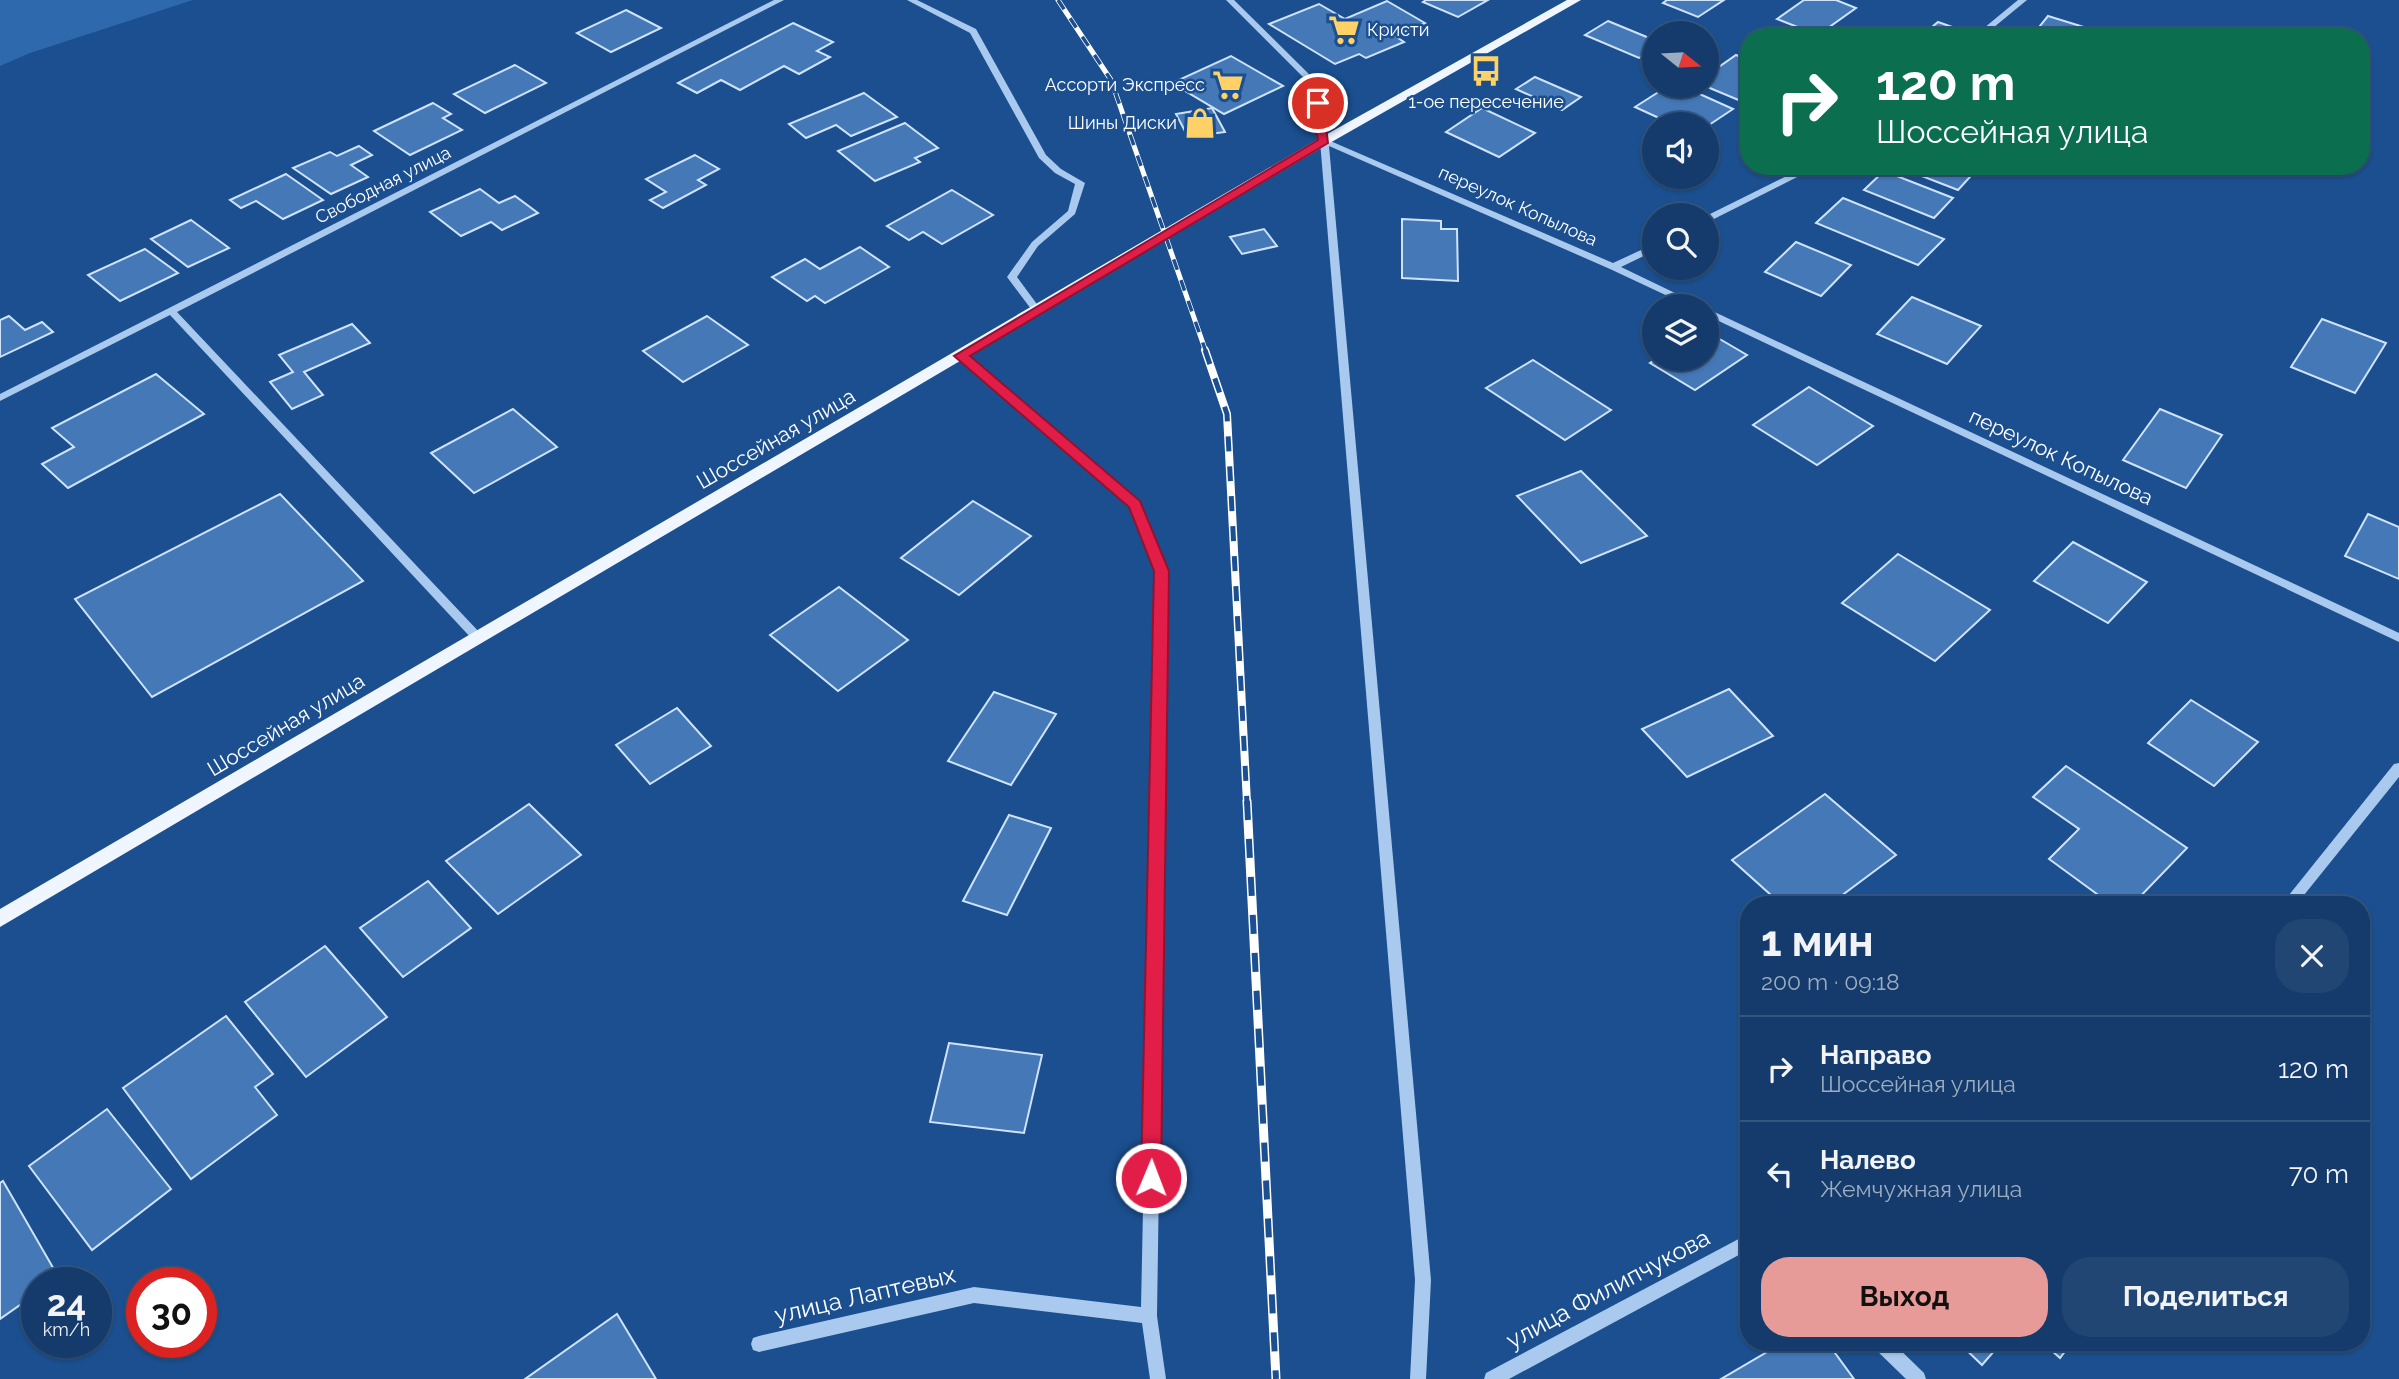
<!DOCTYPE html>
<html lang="ru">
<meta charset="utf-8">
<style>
:root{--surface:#143b6b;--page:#214673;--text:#f1f3f6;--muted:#9dadc1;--line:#33557e;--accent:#e69b98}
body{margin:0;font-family:Raleway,sans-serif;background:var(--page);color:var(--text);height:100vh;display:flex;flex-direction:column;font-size:26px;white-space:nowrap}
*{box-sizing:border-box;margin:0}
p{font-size:23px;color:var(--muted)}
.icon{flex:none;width:38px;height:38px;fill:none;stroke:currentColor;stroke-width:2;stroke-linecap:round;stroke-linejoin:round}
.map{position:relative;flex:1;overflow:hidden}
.panel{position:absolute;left:1740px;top:896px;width:630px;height:455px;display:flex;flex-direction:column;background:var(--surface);border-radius:28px;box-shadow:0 2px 5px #0004,0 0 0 2px var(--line)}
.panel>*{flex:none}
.guide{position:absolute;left:1740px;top:28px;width:630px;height:147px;border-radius:28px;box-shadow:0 2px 5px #0004,0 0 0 2px var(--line);background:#0b6e4f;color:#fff;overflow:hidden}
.needle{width:46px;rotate:108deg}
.controls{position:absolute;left:1642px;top:21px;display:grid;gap:14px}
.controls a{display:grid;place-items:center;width:77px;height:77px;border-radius:50%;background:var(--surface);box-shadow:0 2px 5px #0004,0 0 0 2px var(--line);font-size:35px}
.speed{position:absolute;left:21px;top:1267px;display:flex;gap:14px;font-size:35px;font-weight:700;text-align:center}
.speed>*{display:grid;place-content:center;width:91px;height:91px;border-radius:50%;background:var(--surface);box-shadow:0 2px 5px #0004,0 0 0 2px var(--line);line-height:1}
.speed small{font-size:18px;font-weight:400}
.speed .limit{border:10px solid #d22;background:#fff;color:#111}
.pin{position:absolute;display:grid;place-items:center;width:60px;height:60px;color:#fff;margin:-30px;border:4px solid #fff;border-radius:50%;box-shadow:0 2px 7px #0007}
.me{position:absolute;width:77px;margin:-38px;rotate:1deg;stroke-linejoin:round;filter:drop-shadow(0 0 5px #0008)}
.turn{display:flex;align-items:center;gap:24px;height:147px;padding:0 21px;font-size:32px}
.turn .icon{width:91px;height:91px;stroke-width:2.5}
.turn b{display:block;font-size:49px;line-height:60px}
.round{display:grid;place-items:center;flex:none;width:74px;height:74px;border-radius:28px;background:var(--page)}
.summary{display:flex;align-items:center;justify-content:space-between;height:119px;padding:0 21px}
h1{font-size:42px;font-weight:700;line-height:52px}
.primary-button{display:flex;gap:14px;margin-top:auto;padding:14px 21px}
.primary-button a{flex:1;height:80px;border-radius:28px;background:var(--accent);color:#111;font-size:28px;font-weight:700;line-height:80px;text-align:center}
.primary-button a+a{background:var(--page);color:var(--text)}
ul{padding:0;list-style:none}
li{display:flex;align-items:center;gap:21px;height:105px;padding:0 21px;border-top:2px solid var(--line)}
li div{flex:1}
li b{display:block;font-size:26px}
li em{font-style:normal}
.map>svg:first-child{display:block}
</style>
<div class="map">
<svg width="2399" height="1379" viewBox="0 0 2399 1379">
<rect width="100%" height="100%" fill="#1b4f8f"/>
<polygon fill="#2e69ad" points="0,0 193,0 30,53 0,66"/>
<g fill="#4478b7" stroke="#cfe3fa" stroke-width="2">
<polygon points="1426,0 1488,0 1458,17 1423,2"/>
<polygon points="1667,0 1724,0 1698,17 1663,3"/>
<polygon points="1804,0 1836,0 1856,8 1818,35 1777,19"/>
<polygon points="1387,1 1425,23 1395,36 1404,42 1366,58 1359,54 1335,64 1269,24 1319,4 1345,19"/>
<polygon points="626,10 661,28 611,52 577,33"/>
<polygon points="2048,16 2116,37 2031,37"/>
<polygon points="1608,21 1654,40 1654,49 1639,58 1585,35"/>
<polygon points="1938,22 1972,34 1969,37 1932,37 1924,34"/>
<polygon points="793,23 833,42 817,51 830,57 799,74 784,66 740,90 721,80 697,93 678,83"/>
<polygon points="1736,55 1748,60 1748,104 1705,86 1706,76"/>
<polygon points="1231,56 1283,86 1224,114 1172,83"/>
<polygon points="515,65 546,83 485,113 454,94"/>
<polygon points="1535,77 1581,97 1562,110 1516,89"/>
<polygon points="1668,86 1682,86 1733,109 1706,127 1706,124 1672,124 1635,107"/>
<polygon points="864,93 897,117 851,136 836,125 806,138 789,124"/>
<polygon points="433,103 451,114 443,118 462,130 410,155 374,131"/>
<polygon points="1212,108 1225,132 1188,137 1176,114"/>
<polygon points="1482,108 1535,133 1499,157 1446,132"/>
<polygon points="905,123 938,148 915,158 920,162 875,181 838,151"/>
<polygon points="359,146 372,155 351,165 368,177 331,194 293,168 330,152 337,156"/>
<polygon points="695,155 719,169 698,180 706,185 663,208 650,200 666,192 646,179"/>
<polygon points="1896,166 1980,166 1958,190"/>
<polygon points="1884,171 1953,198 1934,218 1864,190"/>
<polygon points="286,174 323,200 283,219 256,201 241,208 230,200"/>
<polygon points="480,189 499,203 515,196 538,213 502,230 491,222 461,236 430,212"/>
<polygon points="952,190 993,215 942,244 923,232 909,240 887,226"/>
<polygon points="1843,198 1944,239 1918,265 1816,223"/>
<polygon points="1402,219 1441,221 1441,229 1457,229 1458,281 1402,278"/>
<polygon points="191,220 229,248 188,267 151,239"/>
<polygon points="1264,229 1277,246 1242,254 1230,237"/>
<polygon points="1796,242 1851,265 1821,296 1765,272"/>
<polygon points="860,247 889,267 825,303 815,296 807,301 772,277 805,259 820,269"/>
<polygon points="145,249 178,273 120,301 88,275"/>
<polygon points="1912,297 1981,326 1947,364 1877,334"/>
<polygon points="9,316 25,330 42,322 53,332 0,357 0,320"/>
<polygon points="707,316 748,345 683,382 643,351"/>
<polygon points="2322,319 2386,343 2355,393 2291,367"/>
<polygon points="352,324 370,343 304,372 323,395 292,409 270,382 293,372 279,355"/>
<polygon points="1706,331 1747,355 1695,390 1650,363 1656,359 1706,359"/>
<polygon points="1533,360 1611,410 1565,440 1486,388"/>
<polygon points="156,374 204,414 68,488 42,464 74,447 52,428"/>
<polygon points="1809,387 1873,426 1817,465 1753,425"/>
<polygon points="513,409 557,447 474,493 431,453"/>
<polygon points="2160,409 2222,435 2186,488 2123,460"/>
<polygon points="1581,471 1647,536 1581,563 1517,496"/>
<polygon points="280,494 363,581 152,697 75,599"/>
<polygon points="973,501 1031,536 959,595 901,558"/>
<polygon points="2368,514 2399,527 2399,579 2345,556"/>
<polygon points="2073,542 2147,582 2108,623 2034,581"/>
<polygon points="1898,554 1990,610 1935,661 1842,603"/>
<polygon points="839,587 908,640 838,691 770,635"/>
<polygon points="1729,689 1773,736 1687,777 1642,729"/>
<polygon points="994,692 1056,714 1011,785 948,761"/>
<polygon points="2191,700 2258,742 2214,786 2148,743"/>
<polygon points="677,708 711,746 650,784 616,745"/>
<polygon points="2066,766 2187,848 2132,905 2112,905 2049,859 2079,829 2033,797"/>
<polygon points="1825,794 1896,855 1829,905 1782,905 1732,860"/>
<polygon points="529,804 581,855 498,914 446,861"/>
<polygon points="1009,815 1051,828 1007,915 963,901"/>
<polygon points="428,881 471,928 403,977 360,928"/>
<polygon points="325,946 387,1017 306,1077 245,1002"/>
<polygon points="226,1016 273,1074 255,1087 277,1115 191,1179 123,1088"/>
<polygon points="949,1043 1042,1055 1024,1133 930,1122"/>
<polygon points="107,1109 171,1189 92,1250 29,1166"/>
<polygon points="3,1181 59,1278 52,1283 37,1283 37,1293 0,1319 0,1183"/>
<polygon points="617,1314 656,1379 525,1379"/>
<polygon points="1784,1342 1827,1342 1854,1379 1721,1379"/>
<polygon points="1958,1342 2002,1342 1982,1365"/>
<polygon points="2042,1342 2072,1342 2060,1358"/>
</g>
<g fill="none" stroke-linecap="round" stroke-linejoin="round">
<g fill="#a9c9ee" fill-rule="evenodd">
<polygon points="774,0 784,0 177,312 481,634 483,637 481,640 473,640 170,315 0,401 0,394"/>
<polygon points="907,0 917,0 976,29 1046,155 1061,169 1085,183 1075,214 1038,246 1017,277 1042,311 1040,313 1034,313 1007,277 1032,242 1068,211 1075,184 1055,173 1039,158 970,33"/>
<polygon points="1226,0 1234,0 1319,84 1328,140 1613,263 1654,244 1654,251 1621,267 1702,306 1689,306 1610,269 1329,146 1431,1280 1426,1379 1410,1379 1415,1280 1320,141 1311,85"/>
<polygon points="2018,0 2027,0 1982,37 1973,37"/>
<polygon points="1807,166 1819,166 1706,223 1706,216"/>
<polygon points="1706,308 2399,633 2399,642 1706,315"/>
<polygon points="961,353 965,354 1139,502 1168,571 1157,1316 1166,1379 1150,1379 1142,1323 974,1303 759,1352 753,1350 751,1344 753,1338 759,1336 974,1287 1141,1307 1156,571 1130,507 957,358 957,354"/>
<polygon points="2399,763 2399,777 2296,905 2281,905 2394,764"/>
<polygon points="1748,1234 1748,1250 1509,1379 1484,1379 1486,1373"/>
<polygon points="1872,1342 1892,1342 1924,1373 1926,1379 1906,1379 1874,1348"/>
</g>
<polygon fill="#f0f6ff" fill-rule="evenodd" points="1567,0 1581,0 1328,144 0,927 0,909 1320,138"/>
<defs>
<polyline id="rail-far2" points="1058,0 1111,80 1206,352"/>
<polyline id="rail-far1" points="1205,350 1227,414 1247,803"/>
<polyline id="rail" points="1247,801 1276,1379"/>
</defs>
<use href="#rail-far2" stroke="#fff" stroke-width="5"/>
<use href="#rail-far1" stroke="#fff" stroke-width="8"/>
<use href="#rail" stroke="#fff" stroke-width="9"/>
<use href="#rail-far2" stroke="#1b4f8f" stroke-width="3.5" stroke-dasharray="11" stroke-linecap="butt"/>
<use href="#rail-far1" stroke="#1b4f8f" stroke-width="5" stroke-dasharray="15" stroke-linecap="butt"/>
<use href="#rail" stroke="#1b4f8f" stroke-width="6" stroke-dasharray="19" stroke-linecap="butt"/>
</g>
<polygon fill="#e11d48" stroke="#92132f" stroke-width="2" points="1318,100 1323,103 1328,143 970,356 1140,501 1169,571 1161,1178 1158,1185 1151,1188 1144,1185 1141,1178 1154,571 1129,507 954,356 1318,140 1312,103"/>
<defs>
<symbol id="supermarket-bare" viewBox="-9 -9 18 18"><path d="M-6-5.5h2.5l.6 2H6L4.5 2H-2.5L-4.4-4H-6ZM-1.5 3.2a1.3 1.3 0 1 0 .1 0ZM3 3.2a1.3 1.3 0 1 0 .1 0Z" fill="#ffd166" stroke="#1b4f8f" stroke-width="2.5" paint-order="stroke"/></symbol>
<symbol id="bus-bare" viewBox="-9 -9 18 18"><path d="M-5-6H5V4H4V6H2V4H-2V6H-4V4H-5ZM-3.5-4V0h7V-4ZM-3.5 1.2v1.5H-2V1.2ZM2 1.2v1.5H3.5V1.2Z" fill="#ffd166" stroke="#1b4f8f" stroke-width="2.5" paint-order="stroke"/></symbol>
<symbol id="shop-bare" viewBox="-9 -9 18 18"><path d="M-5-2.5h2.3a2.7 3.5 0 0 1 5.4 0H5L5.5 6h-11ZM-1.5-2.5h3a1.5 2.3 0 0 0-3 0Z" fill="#ffd166" stroke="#1b4f8f" stroke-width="2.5" paint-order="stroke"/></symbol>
</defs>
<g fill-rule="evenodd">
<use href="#supermarket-bare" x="1322" y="8" width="44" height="44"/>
<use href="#bus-bare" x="1464" y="49" width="44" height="44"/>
<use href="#supermarket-bare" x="1206" y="63" width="44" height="44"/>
<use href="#shop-bare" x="1178" y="101" width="44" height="44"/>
</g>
<g text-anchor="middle" stroke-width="5" stroke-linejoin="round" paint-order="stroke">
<g font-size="18" fill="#fff" stroke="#1b4f8f" text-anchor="end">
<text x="1367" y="36" text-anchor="start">Кристи</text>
<text x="1205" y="91">Ассорти Экспресс</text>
<text x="1486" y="108" text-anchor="middle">1-ое пересечение</text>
<text x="1177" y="129">Шины Диски</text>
</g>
<g font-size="18" fill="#fff" stroke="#1b4f8f">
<text transform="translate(383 185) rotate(-27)" y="6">Свободная улица</text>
<text transform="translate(1518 206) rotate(24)" y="6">переулок Копылова</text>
</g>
<g font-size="21" fill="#fff" stroke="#1b4f8f">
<text transform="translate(776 439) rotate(-30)" y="7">Шоссейная улица</text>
<text transform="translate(2061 457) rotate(25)" y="7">переулок Копылова</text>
<text transform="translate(286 725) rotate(-31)" y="7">Шоссейная улица</text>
</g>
<g font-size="24" fill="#fff" stroke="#1b4f8f">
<text transform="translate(1608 1289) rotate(-28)" y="8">улица Филипчукова</text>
<text transform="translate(865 1295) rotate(-13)" y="8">улица Лаптевых</text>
</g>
</g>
</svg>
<div class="controls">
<a><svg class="needle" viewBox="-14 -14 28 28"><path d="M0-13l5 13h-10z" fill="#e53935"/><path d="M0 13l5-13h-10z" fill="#9dadc1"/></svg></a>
<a><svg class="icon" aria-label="sound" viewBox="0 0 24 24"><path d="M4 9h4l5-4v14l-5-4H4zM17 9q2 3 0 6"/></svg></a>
<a><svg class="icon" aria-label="search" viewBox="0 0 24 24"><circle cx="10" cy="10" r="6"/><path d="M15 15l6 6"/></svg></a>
<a><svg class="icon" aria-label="layers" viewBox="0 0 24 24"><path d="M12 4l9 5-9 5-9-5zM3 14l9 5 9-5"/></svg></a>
</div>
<div class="speed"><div>24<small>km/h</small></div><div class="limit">30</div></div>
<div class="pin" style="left:1318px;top:103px;background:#d93025"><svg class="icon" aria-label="arrive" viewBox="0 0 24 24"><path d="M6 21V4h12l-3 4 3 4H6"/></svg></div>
<svg class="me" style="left:1151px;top:1178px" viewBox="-20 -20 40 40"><circle r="17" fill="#e11d48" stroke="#fff" stroke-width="3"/><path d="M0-11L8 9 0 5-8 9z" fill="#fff"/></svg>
<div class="guide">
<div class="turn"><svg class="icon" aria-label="right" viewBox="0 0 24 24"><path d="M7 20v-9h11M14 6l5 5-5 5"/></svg><div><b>120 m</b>Шоссейная улица</div></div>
</div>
<section class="panel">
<div class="summary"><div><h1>1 мин</h1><p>200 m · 09:18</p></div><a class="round"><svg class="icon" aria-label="close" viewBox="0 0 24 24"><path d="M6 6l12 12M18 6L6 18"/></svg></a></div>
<ul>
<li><svg class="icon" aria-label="right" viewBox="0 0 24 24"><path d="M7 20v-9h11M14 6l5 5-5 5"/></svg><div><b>Направо</b><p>Шоссейная улица</p></div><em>120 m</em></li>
<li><svg class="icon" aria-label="left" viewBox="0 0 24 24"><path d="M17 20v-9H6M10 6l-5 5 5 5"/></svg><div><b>Налево</b><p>Жемчужная улица</p></div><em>70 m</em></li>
</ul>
<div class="primary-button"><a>Выход</a><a>Поделиться</a></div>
</section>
</div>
